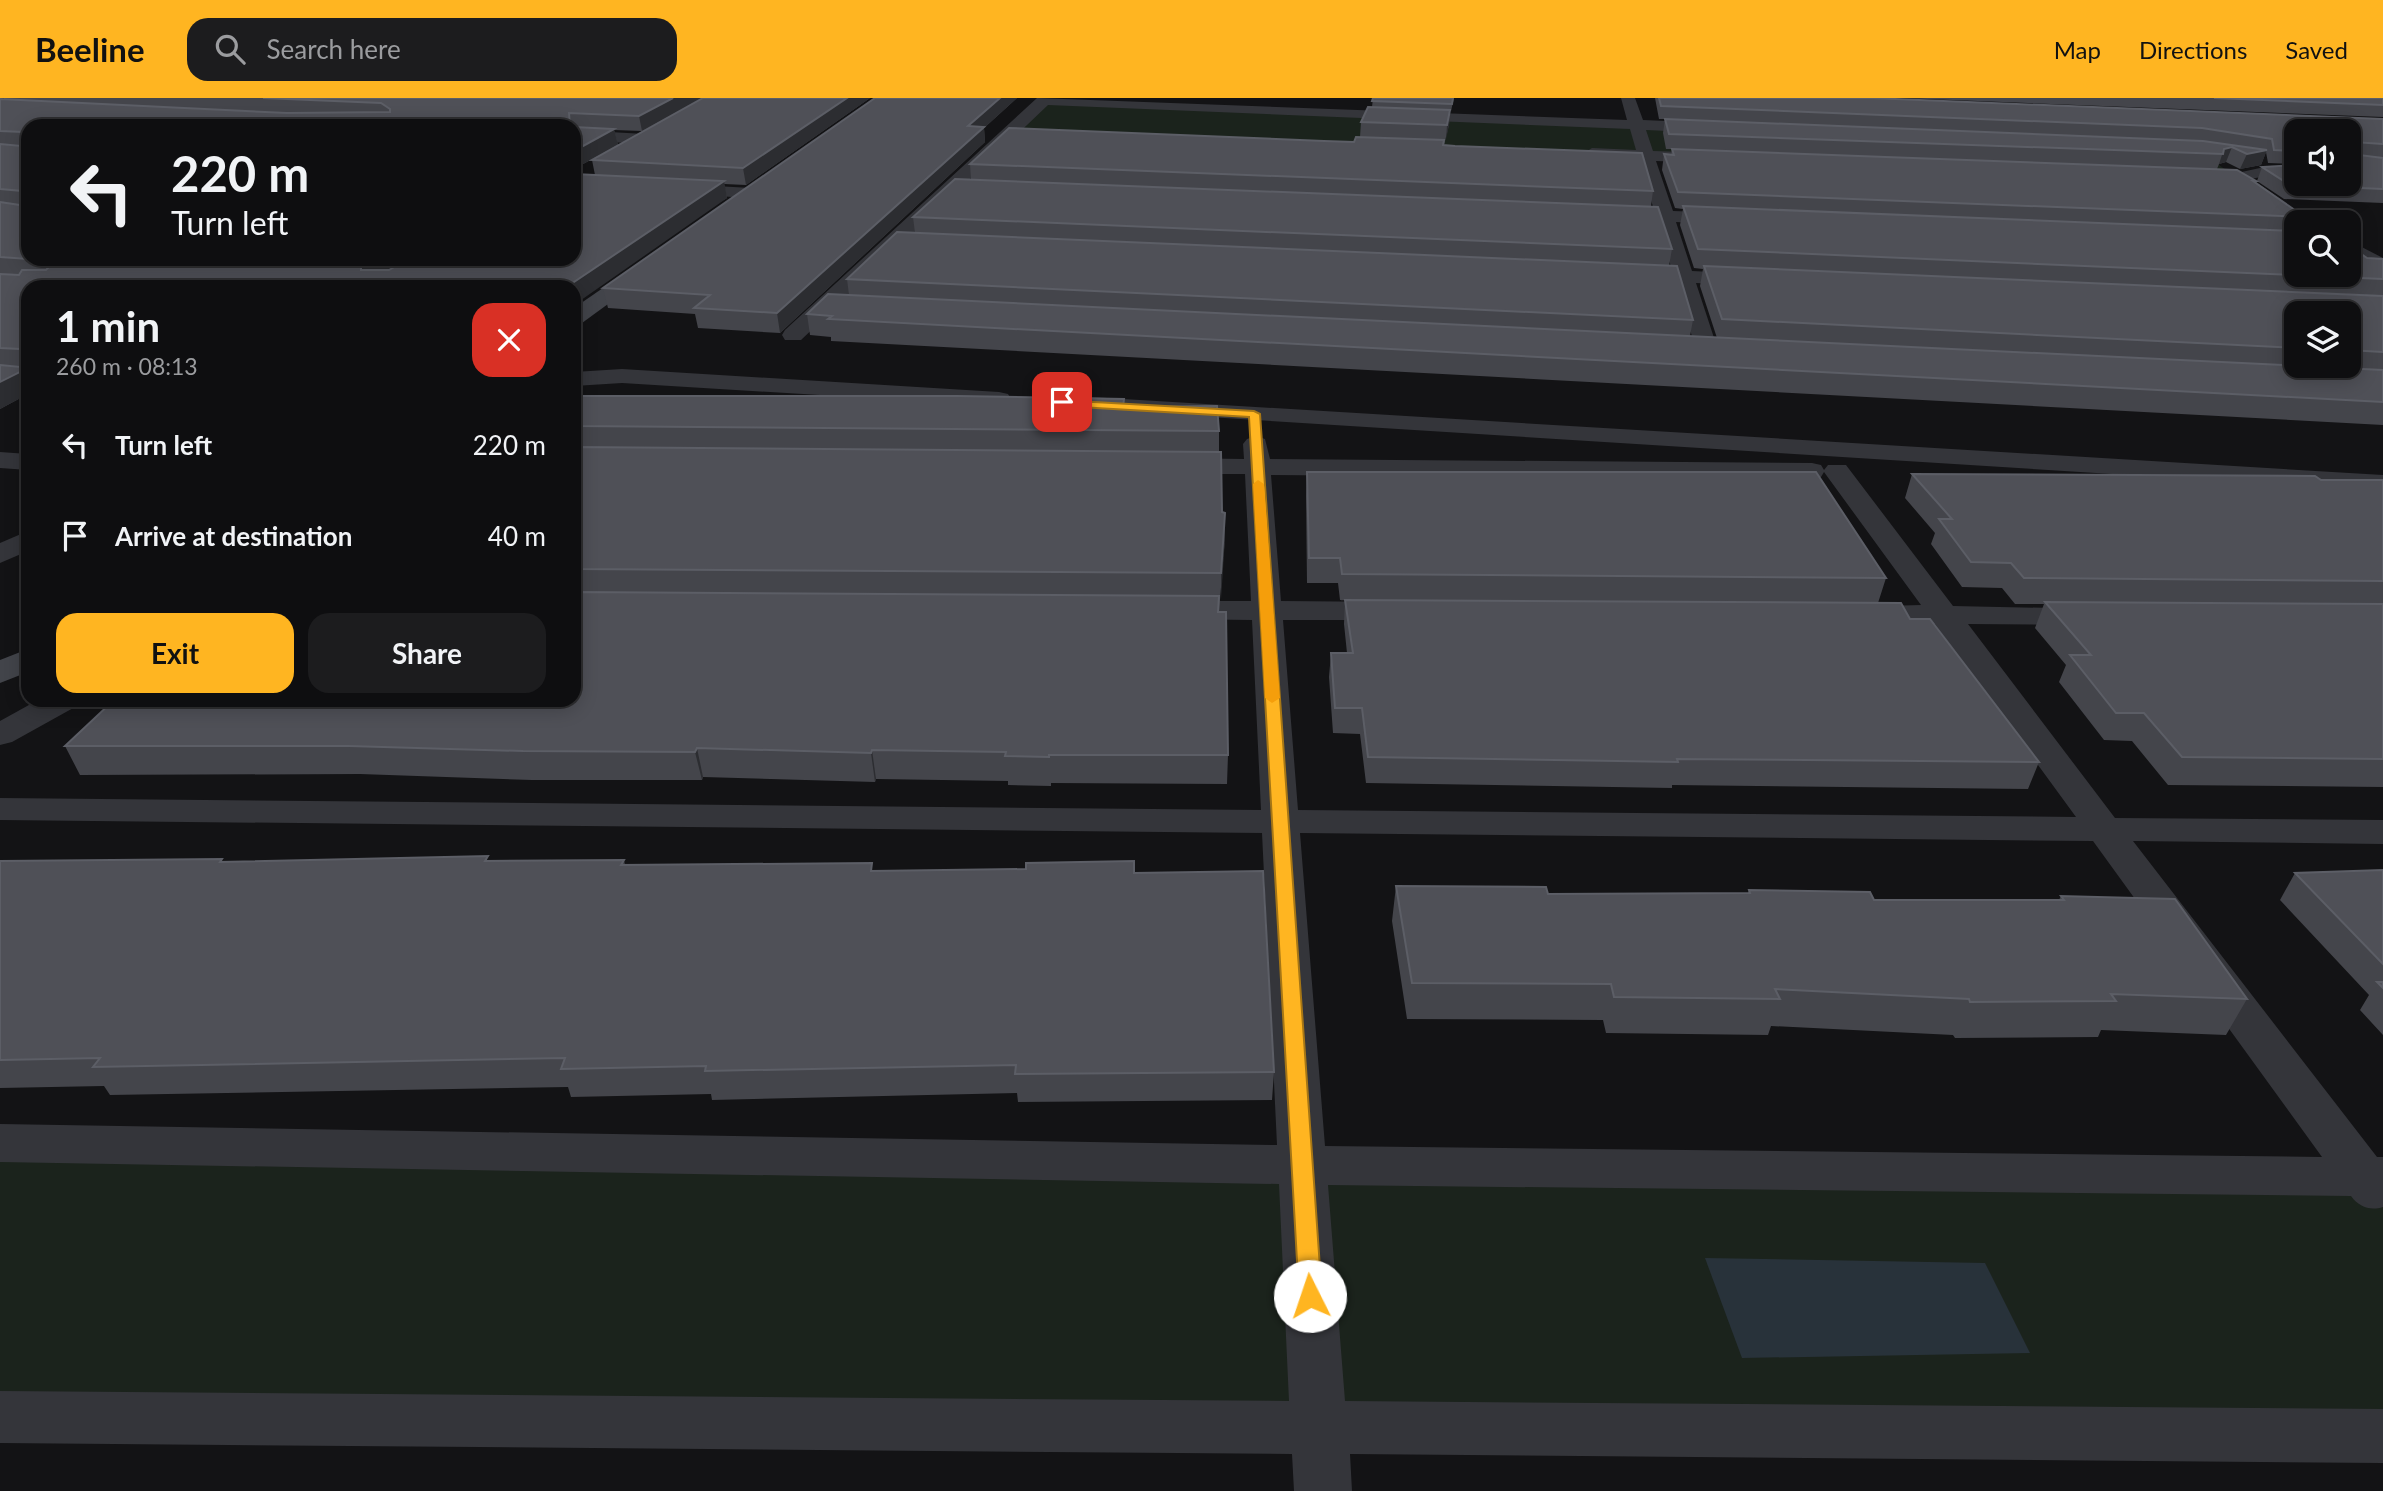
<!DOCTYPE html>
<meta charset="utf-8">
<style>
:root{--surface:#0e0e10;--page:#1c1c1e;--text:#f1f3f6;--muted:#9b9c9f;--line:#2e2e30;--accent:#ffb521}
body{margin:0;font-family:Lato,sans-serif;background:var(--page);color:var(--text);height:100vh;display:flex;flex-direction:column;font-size:26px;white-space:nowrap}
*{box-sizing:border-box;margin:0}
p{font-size:23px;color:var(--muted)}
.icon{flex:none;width:38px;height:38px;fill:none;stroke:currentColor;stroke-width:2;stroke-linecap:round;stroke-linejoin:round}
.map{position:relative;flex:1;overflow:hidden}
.panel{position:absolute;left:21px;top:182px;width:560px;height:427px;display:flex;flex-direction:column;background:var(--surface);border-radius:21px;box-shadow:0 4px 18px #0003,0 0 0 2px var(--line)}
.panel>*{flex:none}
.top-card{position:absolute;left:21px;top:21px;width:560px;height:147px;border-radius:21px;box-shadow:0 4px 18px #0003,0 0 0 2px var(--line);background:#0e0e10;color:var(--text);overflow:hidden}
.tools{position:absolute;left:2284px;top:21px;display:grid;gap:14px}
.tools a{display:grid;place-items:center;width:77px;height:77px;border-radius:14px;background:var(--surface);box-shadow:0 4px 18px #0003,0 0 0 2px var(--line);font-size:35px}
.pin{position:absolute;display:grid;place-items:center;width:60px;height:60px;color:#fff;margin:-30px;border-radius:14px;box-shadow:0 4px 10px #0006}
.me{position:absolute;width:77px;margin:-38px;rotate:356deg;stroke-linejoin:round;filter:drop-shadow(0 0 5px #0008)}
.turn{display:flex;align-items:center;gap:24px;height:147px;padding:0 35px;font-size:32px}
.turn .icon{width:91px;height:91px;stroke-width:2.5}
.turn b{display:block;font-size:49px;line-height:60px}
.round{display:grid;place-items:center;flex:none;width:74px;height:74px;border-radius:21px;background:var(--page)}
.head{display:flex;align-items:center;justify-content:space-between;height:119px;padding:0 35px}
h1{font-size:42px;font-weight:700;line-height:52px}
.button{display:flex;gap:14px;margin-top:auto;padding:14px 35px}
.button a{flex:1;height:80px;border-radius:21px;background:var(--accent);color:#111;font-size:28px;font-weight:700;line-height:80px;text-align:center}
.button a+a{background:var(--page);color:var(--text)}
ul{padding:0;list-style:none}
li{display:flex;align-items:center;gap:21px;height:91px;padding:0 35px}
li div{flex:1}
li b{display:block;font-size:26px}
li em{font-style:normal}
header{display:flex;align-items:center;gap:42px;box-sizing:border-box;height:98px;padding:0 35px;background:var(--accent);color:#111}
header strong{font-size:33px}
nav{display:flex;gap:38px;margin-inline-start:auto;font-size:24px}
.search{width:490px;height:63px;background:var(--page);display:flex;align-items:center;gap:18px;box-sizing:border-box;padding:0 24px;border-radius:21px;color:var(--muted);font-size:26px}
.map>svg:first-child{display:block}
</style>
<header>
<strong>Beeline</strong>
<div class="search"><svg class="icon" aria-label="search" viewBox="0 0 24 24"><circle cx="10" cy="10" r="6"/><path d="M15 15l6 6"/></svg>Search here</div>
<nav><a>Map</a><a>Directions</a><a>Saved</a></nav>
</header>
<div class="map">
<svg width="2383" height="1393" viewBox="0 0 2383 1393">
<rect width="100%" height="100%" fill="#131315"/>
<g fill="#1b231c">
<polygon points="1044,2 2197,51 2237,80 1010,33"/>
<polygon points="0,1045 2383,1079 2383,1338 0,1319"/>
</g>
<polygon fill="#28323a" points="1705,1160 1985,1165 2030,1255 1742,1260"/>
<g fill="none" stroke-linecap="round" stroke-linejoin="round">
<g fill="#34353a" fill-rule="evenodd">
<polygon points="1037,0 1627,22 1621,0 1635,0 1643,22 1712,25 1720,30 1712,35 1646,32 1653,53 1715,55 1723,60 1715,65 1656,63 1673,113 1732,115 1741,121 1732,127 1676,124 1692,173 1753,176 1763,182 1753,188 1696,185 1718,252 1707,259 1696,252 1676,184 1625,180 1622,176 1625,172 1672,172 1657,123 1612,121 1603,116 1612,111 1654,112 1639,62 1592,60 1584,55 1592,50 1636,52 1630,31 1048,7 801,242 785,242 782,237 785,232"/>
<polygon points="574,32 645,36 653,41 645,46 574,42"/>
<path d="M2269,68l27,1v10c-9,0 -19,-2 -28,-1 -18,2 -65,16 -80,1l9,-5 40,1z"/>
<polygon points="574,80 751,90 760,95 751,100 574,90"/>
<polygon points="2348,142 2383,160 2383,174 2348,156"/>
<polygon points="622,271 999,294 1008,296 1011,301 1008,306 999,308 622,285 574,288 574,274"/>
<polygon points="1074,298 2383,377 2383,393 1065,310 1062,305 1065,300"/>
<path d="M1256,338l9,3 5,20 542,4 9,2 3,5 4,-5h18l107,141 146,3 5,7 -5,7 -11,2 -120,-1 147,194 268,2v24l-250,-3 244,316h6v50c-13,4 -24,0 -32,-11l-1023,-11 17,216 1038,8v54l-1033,-9 2,37h-58l-2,-37 -1292,-11v-52l1289,10 -10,-217 -1279,-22v-38l1277,21 -15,-312 -1262,-13v-22l1261,12 -9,-190 -82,-1 -11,-2 -4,-7 4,-7 11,-2h81l-6,-127h-75l-9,-2 -4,-6 4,-6 9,-2 74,1 -1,-15 4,-5zM1824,374l97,133 -73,2 -5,7 5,7 87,3 141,193 -778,-7 -15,-190h112l11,-2 4,-7 -4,-7 -11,-2 -114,-1 -10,-126 541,4 9,-2zM1300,735l793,8 229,316 -997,-11z"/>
<polygon points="0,354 28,356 28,372 0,370"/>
<polygon points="28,433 28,453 0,465 0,445"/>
<polygon points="38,602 80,602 75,609 12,644 0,647 0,623"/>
</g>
<g fill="#42444a" fill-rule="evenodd">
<polygon points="649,161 659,167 656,171 582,225 574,227 574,210 642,163"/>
<polygon points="28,551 28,574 0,585 0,562"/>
</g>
</g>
<g fill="#44454b" fill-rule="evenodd">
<polygon points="4,0 703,0 642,33 614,32 618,47 574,71 574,28 28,28 28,161 574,161 595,77 592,62 703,0 870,0 746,87 724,86 727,100 574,189 28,189 28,296 0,311 0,1 4,1"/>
<polygon points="875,0 1017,0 984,30 985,44 780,235 698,230 695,216 608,210 603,190"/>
<path d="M1373,0h81l-3,13h-1l-1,14 -5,20 209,46 -2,15 21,43 -3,17 24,54 -3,16 27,2 -17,-52 3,-17 -9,-1 -14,-43 3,-16 -8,-1 -13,-38 2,-16h7l1,-5h-6l-3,-16 2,-14h-6l-4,-21h216l512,21v84l-99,-4 -27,-18 5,-14 86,17 -52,-53v33l-28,-1 -2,-11 -5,13 -21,4 -14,-7 -7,2 -2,5 39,12v1l49,35 -2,5h-7v53l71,-17 16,1v166l-1552,-84v-4l-21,-2 -3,-21 42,-19 -2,-16 68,-46 -2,-16 58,-38 -1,-15 354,-23 30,1 6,-5 1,-15 11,-15zM2296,215h52v53h-52z"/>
<polygon points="1902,0 2383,0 2383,19"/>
<polygon points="574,298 1124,301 1124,309 1219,333 1219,354 1222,414 1225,415 1225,440 1219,514 1228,657 1227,686 1051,685 1051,688 1008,687 1008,683 876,681 875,684 703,679 702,682 532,682 360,676 80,677 65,648 574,602"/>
<polygon points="1307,374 1886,480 1878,505 1910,521 2039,664 2028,691 1672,687 1672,690 1366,685 1360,636 1333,635 1329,579 1331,555 1347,555 1344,526 1345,502 1839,505 1340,502 1338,485 1307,485 1306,398"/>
<polygon points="1912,376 2383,382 2383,689 2168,687 2132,643 2104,642 2059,584 2066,567 2035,530 2044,506 2015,506 2002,490 1962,489 1931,446 1935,435 1905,400"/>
<polygon points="624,762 625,767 874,773 1134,775 1274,974 1272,1002 1018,1004 1017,995 712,1002 711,996 571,999 568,989 110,997 104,988 0,990 0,763 224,764 490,763"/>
<polygon points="2383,772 2383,937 2360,912 2369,897 2280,802 2295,775"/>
<polygon points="1396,788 1548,796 1748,795 1749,792 1874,802 2059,802 2061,798 2247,901 2226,937 2101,932 2098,939 1955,940 1953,937 1771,928 1768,937 1606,935 1603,922 1407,921 1392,823"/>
</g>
<g fill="#2c2d31">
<polygon points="673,0 703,0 642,33 639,18"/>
<polygon points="847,0 870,0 746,87 743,70"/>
<polygon points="1000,0 1017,0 984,30 985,44 780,235 777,215 968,28"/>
<polygon points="1450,12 1449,27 1446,42 1447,27"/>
<polygon points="614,31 618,47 574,71 574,53"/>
<polygon points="2232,49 2226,64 2219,66 2224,51"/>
<polygon points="2267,52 2261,67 2240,71 2247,56"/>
<polygon points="724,83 727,100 574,207 574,189 569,189 568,188"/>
<polygon points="373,161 410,161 368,187 361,172 361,168"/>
<polygon points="28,270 28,296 0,311 0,284"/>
<polygon points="1225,415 1225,440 1221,501 1221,475"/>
<polygon points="697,650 703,679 702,682 695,654"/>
<polygon points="872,652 876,681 875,684 871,655"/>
</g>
<g fill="#4f5057" stroke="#5c5e66" stroke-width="2">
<polygon points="263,0 673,0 639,18 569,15 570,28 28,28 28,161 0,159 0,104 20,107 22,93 0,91 0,46 21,48 23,34 0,33 0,1 287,15 390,14 390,11 381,5"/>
<polygon points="703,0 847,0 743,70 592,62"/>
<polygon points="875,0 1000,0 968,28 984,29 777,215 694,210 710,197 603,190"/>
<polygon points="1373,0 1453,0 1452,6 1372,3"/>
<polygon points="1659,0 1871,0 2383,21 2383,46 2354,44 2351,56 2383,60 2383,91 2290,87 2262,69 2296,67 2296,86 2348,86 2348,33 2296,33 2296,53 2274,52 2272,41 2202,30 1661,8"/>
<polygon points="2214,0 2383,0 2383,7"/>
<polygon points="1368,9 1450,12 1447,27 1361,24"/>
<polygon points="1665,21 2203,43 2267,52 2247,56 2232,49 2224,51 2223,56 1669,36"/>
<polygon points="574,29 614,31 574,53"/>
<polygon points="1009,30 1324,43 1354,44 1356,39 1444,42 1443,47 1455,48 1642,55 1653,93 970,66"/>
<polygon points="1672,51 2237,72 2256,83 2253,83 2305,119 1678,94 1664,56 1674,57"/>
<polygon points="574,76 724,83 568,188 554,187 550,189 28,189 28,270 0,284 0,267 20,269 20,251 0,250 0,176 19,177 22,172 46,172 49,169 37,161 30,161 373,161 361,168 361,172 389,172 408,161 574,161"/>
<polygon points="955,81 1658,109 1672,151 913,119"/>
<polygon points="1683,108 2296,133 2296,177 2348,177 2348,147 2367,160 2383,161 2383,181 1698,151"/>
<polygon points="2306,118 2315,124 2305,124"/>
<polygon points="897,134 1677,168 1693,222 847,181"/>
<polygon points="1704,168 2383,198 2383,254 2348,252 2348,215 2296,215 2296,250 1722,221"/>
<polygon points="828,196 2383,272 2383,304 828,221 832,218 807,216"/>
<polygon points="574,298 958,298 1124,301 1123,309 1217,308 1219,333 574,328"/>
<polygon points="574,349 1221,354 1222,414 1225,415 1221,475 574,471"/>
<polygon points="1307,374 1816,374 1886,480 1342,476 1340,460 1309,460"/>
<polygon points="1912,376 2315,378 2321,382 2383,382 2383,483 2024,480 2011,465 1971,464 1939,421 1952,421"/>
<polygon points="574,494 1219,498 1218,514 1226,514 1228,657 1049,657 1049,659 1005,658 1006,654 872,652 871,655 697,650 695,654 523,653 349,648 65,648 114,602 574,602"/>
<polygon points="1345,502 1901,505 1910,521 1930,521 2039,664 1677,661 1678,664 1368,659 1362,610 1335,610 1331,555 1353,555"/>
<polygon points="2045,504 2383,506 2383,661 2182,659 2144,615 2116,615 2070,557 2091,557"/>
<polygon points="488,758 485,763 624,762 621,767 872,765 871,773 1026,771 1026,765 1134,763 1134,775 1263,773 1274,974 1015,976 1016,967 705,973 706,968 561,971 565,960 93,969 100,960 0,962 0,763 222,761 220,764"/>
<polygon points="2383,772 2383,866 2295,775"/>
<polygon points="1396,788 1546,789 1548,796 1750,795 1749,792 1870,794 1874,802 2064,802 2061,798 2175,801 2247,901 2111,896 2116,903 1970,904 1969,901 1775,891 1780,901 1614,899 1611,886 1412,885"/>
<polygon points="2377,884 2383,884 2383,890"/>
</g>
<polygon fill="#ffb521" stroke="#a67615" stroke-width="2" points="1058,302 1254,313 1260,316 1322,1198 1318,1205 1310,1208 1302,1205 1299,1198 1249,319 1062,308 1058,307"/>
<polygon fill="#f59e0b" points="1258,382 1264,386 1280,600 1272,605 1265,600 1253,386"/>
</svg>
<div class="tools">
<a><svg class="icon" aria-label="sound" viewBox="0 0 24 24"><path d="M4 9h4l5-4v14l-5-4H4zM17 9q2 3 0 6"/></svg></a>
<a><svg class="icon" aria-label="search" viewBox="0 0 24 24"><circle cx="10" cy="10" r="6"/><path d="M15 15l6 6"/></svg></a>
<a><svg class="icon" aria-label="layers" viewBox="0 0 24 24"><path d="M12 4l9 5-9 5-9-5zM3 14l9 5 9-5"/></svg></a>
</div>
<div class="pin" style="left:1062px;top:304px;background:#d93025"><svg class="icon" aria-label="arrive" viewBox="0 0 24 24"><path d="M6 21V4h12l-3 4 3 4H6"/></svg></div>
<svg class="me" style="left:1310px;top:1198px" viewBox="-20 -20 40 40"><circle r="19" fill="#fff"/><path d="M0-13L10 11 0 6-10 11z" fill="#ffb521"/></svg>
<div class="top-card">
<div class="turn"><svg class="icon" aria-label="left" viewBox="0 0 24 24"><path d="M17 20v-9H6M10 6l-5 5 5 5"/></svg><div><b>220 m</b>Turn left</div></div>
</div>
<section class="panel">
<div class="head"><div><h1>1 min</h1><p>260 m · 08:13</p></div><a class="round" style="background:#d93025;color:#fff"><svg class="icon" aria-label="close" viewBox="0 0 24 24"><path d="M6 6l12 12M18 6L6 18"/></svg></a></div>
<ul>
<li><svg class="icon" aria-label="left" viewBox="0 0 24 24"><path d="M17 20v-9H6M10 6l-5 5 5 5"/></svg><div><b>Turn left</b></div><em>220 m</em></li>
<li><svg class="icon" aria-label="arrive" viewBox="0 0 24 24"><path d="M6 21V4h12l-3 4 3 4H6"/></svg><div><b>Arrive at destination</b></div><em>40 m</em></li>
</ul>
<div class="button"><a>Exit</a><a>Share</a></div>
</section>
</div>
